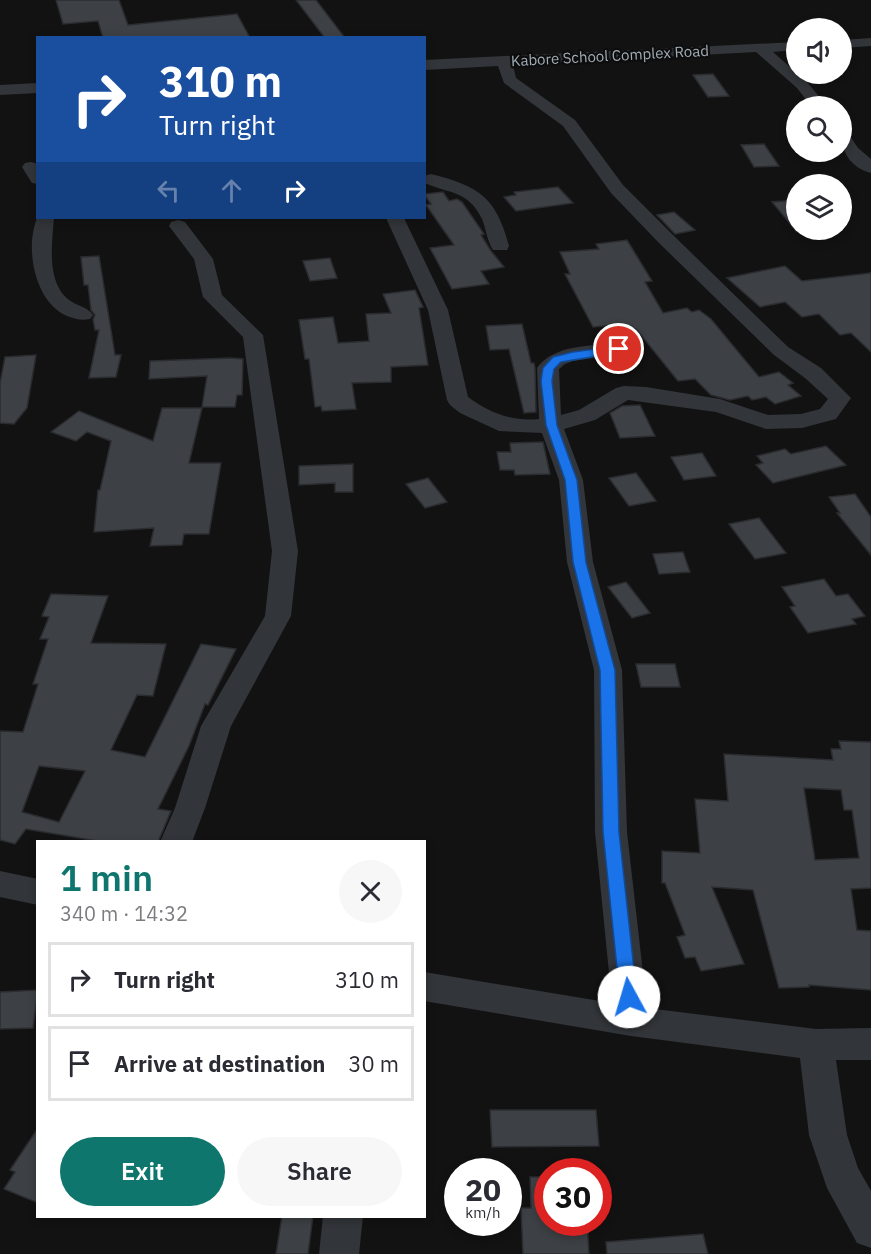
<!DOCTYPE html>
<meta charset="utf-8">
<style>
:root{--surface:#fff;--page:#f7f7f7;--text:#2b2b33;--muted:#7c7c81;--line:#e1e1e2;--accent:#0f766e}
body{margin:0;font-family:"IBM Plex Sans",sans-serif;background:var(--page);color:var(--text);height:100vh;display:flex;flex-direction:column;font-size:22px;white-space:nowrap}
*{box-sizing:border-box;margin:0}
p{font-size:20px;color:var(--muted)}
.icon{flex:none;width:33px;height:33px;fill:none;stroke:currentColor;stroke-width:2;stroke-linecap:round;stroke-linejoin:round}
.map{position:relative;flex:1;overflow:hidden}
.details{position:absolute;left:36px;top:840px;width:390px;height:378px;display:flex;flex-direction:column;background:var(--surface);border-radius:0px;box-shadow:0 3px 9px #0003}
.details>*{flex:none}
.top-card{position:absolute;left:36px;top:36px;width:390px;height:183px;border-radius:0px;box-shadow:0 3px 9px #0003;background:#1a4fa0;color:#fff;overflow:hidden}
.fabs{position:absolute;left:786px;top:18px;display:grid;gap:12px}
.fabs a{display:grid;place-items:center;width:66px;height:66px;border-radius:50%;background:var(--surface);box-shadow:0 3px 9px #0003;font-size:30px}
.speed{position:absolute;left:444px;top:1158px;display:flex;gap:12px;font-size:30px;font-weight:700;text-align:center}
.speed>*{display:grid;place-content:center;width:78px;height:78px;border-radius:50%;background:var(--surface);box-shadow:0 3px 9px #0003;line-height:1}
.speed small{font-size:15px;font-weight:400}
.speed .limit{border:9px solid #d22;background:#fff;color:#111}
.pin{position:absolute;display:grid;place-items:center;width:51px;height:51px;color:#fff;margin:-26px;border:3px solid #fff;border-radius:50%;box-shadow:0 2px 6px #0007}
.me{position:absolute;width:66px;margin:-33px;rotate:354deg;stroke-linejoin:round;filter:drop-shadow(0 0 4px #0008)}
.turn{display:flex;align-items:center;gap:21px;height:126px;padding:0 24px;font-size:27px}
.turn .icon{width:78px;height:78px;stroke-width:2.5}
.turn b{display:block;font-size:42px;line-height:51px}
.lanes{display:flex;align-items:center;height:57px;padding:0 24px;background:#0003;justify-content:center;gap:30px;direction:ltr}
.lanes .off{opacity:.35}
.round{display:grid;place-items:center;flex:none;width:63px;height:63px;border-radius:32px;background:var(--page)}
.overview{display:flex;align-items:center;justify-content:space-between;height:102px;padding:0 24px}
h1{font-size:36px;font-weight:600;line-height:45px;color:var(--accent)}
.primary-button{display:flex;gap:12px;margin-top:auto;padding:12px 24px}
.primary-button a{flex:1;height:69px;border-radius:36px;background:var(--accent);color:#fff;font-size:24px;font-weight:600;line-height:69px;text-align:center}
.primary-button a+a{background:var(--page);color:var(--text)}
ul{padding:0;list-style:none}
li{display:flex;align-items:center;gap:18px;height:75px;margin:0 12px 9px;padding:0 12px;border:3px solid var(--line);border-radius:0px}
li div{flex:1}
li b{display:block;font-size:22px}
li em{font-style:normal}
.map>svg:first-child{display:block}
</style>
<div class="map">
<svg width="871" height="1254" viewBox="0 0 871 1254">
<rect width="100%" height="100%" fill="#121213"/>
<g fill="#3d4044" stroke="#2b2c30" stroke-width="1.5" fill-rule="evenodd">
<polygon points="56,0 119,0 128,25 237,14 250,38 103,38 98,21 63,24"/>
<polygon points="296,0 316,0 345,38 325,38"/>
<polygon points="713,74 729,96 708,97 693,75"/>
<polygon points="764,144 779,166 754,167 741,145"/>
<polygon points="558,187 573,203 516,211 504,197 516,195 514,192"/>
<polygon points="443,192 449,201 457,199 462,202 484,234 481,235 491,251 504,267 481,271 489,284 452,289 430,248 454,245 426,205 431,204 424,194"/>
<polygon points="796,200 796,231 772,202"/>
<polygon points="674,212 695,230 675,234 657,215"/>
<polygon points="627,240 652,281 645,282 663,313 687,308 692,312 699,310 711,319 759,377 779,372 793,383 788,385 801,396 775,404 766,397 752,400 748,396 730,400 711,395 695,379 678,381 636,329 622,332 615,325 593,327 565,274 570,274 560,252 599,249 596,244"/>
<polygon points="99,256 115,355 121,355 116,377 89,378 99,330 95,330 93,319 95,315 91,310 88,285 84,285 81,257"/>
<polygon points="330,258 337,278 310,281 303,261"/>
<polygon points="785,266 802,281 871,273 871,352 851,333 840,335 819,314 802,317 785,302 760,307 727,278"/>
<polygon points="415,290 423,307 419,308 428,365 391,367 391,382 352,383 356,409 322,411 321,406 315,407 309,359 305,359 299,320 333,317 338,343 369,341 366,314 391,313 383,294"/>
<polygon points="522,324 531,363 534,363 535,368 536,412 524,413 509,349 490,350 486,326"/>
<polygon points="36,355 27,408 14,424 0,423 0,383 5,357"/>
<polygon points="231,358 243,359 242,395 237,395 235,407 202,407 207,376 149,379 150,361"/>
<polygon points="640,405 655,436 620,438 610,413 622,406"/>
<polygon points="162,408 202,408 189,463 221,463 209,534 184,534 182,545 150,546 154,528 94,532 98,490 100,490 111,441 87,432 76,441 51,432 79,411 153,441"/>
<polygon points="543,442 550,474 515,475 514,470 500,470 497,452 511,452 510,443"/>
<polygon points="826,446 846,465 773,483 756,465 763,463 757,456 785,449 791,454"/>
<polygon points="702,453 716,476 684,480 671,457"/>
<polygon points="353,464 353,492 335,492 335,483 299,485 299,466"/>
<polygon points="636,473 656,501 629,506 609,478"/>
<polygon points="428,478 447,502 425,508 406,484"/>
<polygon points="855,494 871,517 871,555 837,513 840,513 829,497"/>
<polygon points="759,518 786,553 755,559 729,524"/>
<polygon points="683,552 690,572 659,574 653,554"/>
<polygon points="824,579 836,596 848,594 865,616 852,619 856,624 808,633 790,607 795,606 782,587"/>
<polygon points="626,582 650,613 632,618 608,587"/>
<path d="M51,594l57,2 -17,47 75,1 -13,52 -16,-1 -26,55 34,7 56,-113 35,5 -28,56 -3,-1 -16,42 -31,63 13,2 -13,31h-55l-77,-13 -11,15 -15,-4v-109l23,1 15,-48h-5l15,-45h-8l9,-22 -7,-1zM39,766l46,5 -26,51 -37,-10z"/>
<polygon points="636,664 675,664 680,687 641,687"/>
<path d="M839,741l32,1v146l-20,1 6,41 14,1v59l-62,-5v2l-30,1 -26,-98 -41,-3 32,77 -43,7 -6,-14 -10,1 -8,-21 8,-2 -20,-52h-3v-32l38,2 -5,-54 33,2 -4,-47 109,6 -2,-11h10zM804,788l37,2 3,20h8l7,48 -44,2z"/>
<polygon points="38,990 33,1028 0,1029 0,992"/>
<polygon points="490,1110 596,1110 599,1146 492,1147"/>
<polygon points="38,1128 38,1203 4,1189 15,1172 10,1170"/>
<polygon points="530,1177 548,1177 548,1222 587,1222 589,1254 523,1254 521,1208 531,1208"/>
<polygon points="282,1216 313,1216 308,1254 276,1254"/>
<polygon points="703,1234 708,1254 607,1254 606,1242"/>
</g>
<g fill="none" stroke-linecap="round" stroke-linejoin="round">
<g fill="#323539" fill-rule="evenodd">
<polygon points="871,38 871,46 842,48 842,40"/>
<path d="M796,42v8l-23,2 34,30 20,24h-16l-14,-18 -41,-36 -243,13 3,13 59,42 48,65 50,50 115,112 33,21 30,30 -15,21 -34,9 -36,1 -50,-17 -88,-12 -33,20 -31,9 19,51 10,82 29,108 5,162 20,176 169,21 55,-1v32h-35l11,75 11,33 13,23v57l-14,-5 -30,-55 -18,-53 -9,-77 -169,-22 -207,-35v-29l188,31 -17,-171 -1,-162 -27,-108 -8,-82 -17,-47 -43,-2 -39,-18 -10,-8 -3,-5 -19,-90 -42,-92h18l44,92 20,87c21,16 46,25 71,22l-2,-51c17,-24 55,-22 82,-25l7,2 4,4 -4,4 -53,8 -8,3 -6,5 2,46 18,-5 37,-22 8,-2 22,1 74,12 48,16 33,-1 19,-5 8,-10 -23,-21 -31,-23 -115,-112 -48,-50 -48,-67 -59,-43 -6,-17 -74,4v-10z"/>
<polygon points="38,83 38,93 0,95 0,85"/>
<path d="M842,132l6,1 10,15 13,11v14c-20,-5 -31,-22 -29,-41z"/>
<polygon points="31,162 38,164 38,184 32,183 22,167 25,163"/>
<path d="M431,174c48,12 65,23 78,72l-2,4h-14c-6,-9 -7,-21 -11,-31 -14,-29 -33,-25 -57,-36l-1,-7z"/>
<path d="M38,216v2h16c-2,25 -8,64 15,82 8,6 19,7 24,15l-3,4c-9,2 -14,0 -23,-3 -33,-14 -43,-70 -29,-100z"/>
<polygon points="178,220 185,222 213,259 222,295 263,335 298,551 291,616 231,726 205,808 192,842 160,842 175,808 201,726 265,616 272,551 243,337 203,297 194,259 169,226 171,222"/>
<polygon points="0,871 38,879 38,905 0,897"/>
<polygon points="323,1216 363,1216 359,1254 319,1254"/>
</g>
</g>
<polygon fill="#1a73e8" stroke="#114b97" stroke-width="1.5" points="619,346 624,349 623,352 561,362 554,369 552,381 557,425 577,480 586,562 615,670 619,832 637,997 635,1002 629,1005 622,1002 620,997 603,832 600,670 573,562 565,480 546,425 541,381 543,368 553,357 573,352"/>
<g text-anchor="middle" stroke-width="4.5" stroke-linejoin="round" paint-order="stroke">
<g font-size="15" fill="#a1adb6" stroke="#0d0d0e">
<text transform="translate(610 56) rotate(-3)" y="5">Kabore School Complex Road</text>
</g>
</g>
</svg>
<div class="fabs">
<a><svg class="icon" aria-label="sound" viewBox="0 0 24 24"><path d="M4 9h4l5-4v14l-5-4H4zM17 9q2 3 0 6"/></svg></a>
<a><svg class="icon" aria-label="search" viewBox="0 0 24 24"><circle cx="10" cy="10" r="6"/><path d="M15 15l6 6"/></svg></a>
<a><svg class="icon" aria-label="layers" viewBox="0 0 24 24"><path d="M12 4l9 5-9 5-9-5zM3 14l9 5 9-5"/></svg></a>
</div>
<div class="speed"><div>20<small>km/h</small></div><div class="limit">30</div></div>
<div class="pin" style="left:619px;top:349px;background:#d93025"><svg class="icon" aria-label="arrive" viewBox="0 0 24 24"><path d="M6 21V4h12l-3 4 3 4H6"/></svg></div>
<svg class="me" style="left:629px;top:997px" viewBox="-20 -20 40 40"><circle r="19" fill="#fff"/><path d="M0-13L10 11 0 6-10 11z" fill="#1a73e8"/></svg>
<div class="top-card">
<div class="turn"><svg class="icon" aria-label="right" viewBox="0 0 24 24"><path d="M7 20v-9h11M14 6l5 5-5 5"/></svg><div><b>310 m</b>Turn right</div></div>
<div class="lanes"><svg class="icon off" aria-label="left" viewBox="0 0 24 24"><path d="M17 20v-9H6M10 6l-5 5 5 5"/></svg><svg class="icon off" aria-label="ahead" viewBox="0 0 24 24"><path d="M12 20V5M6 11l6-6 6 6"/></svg><svg class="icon" aria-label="right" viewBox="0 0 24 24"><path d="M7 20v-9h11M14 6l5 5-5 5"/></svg></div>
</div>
<section class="details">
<div class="overview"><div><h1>1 min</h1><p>340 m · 14:32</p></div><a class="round"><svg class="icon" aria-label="close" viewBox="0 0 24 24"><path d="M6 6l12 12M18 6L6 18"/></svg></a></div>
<ul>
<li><svg class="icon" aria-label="right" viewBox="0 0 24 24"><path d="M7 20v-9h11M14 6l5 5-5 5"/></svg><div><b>Turn right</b></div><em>310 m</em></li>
<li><svg class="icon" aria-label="arrive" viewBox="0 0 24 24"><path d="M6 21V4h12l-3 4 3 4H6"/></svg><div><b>Arrive at destination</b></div><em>30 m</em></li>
</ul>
<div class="primary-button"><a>Exit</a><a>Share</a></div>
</section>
</div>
